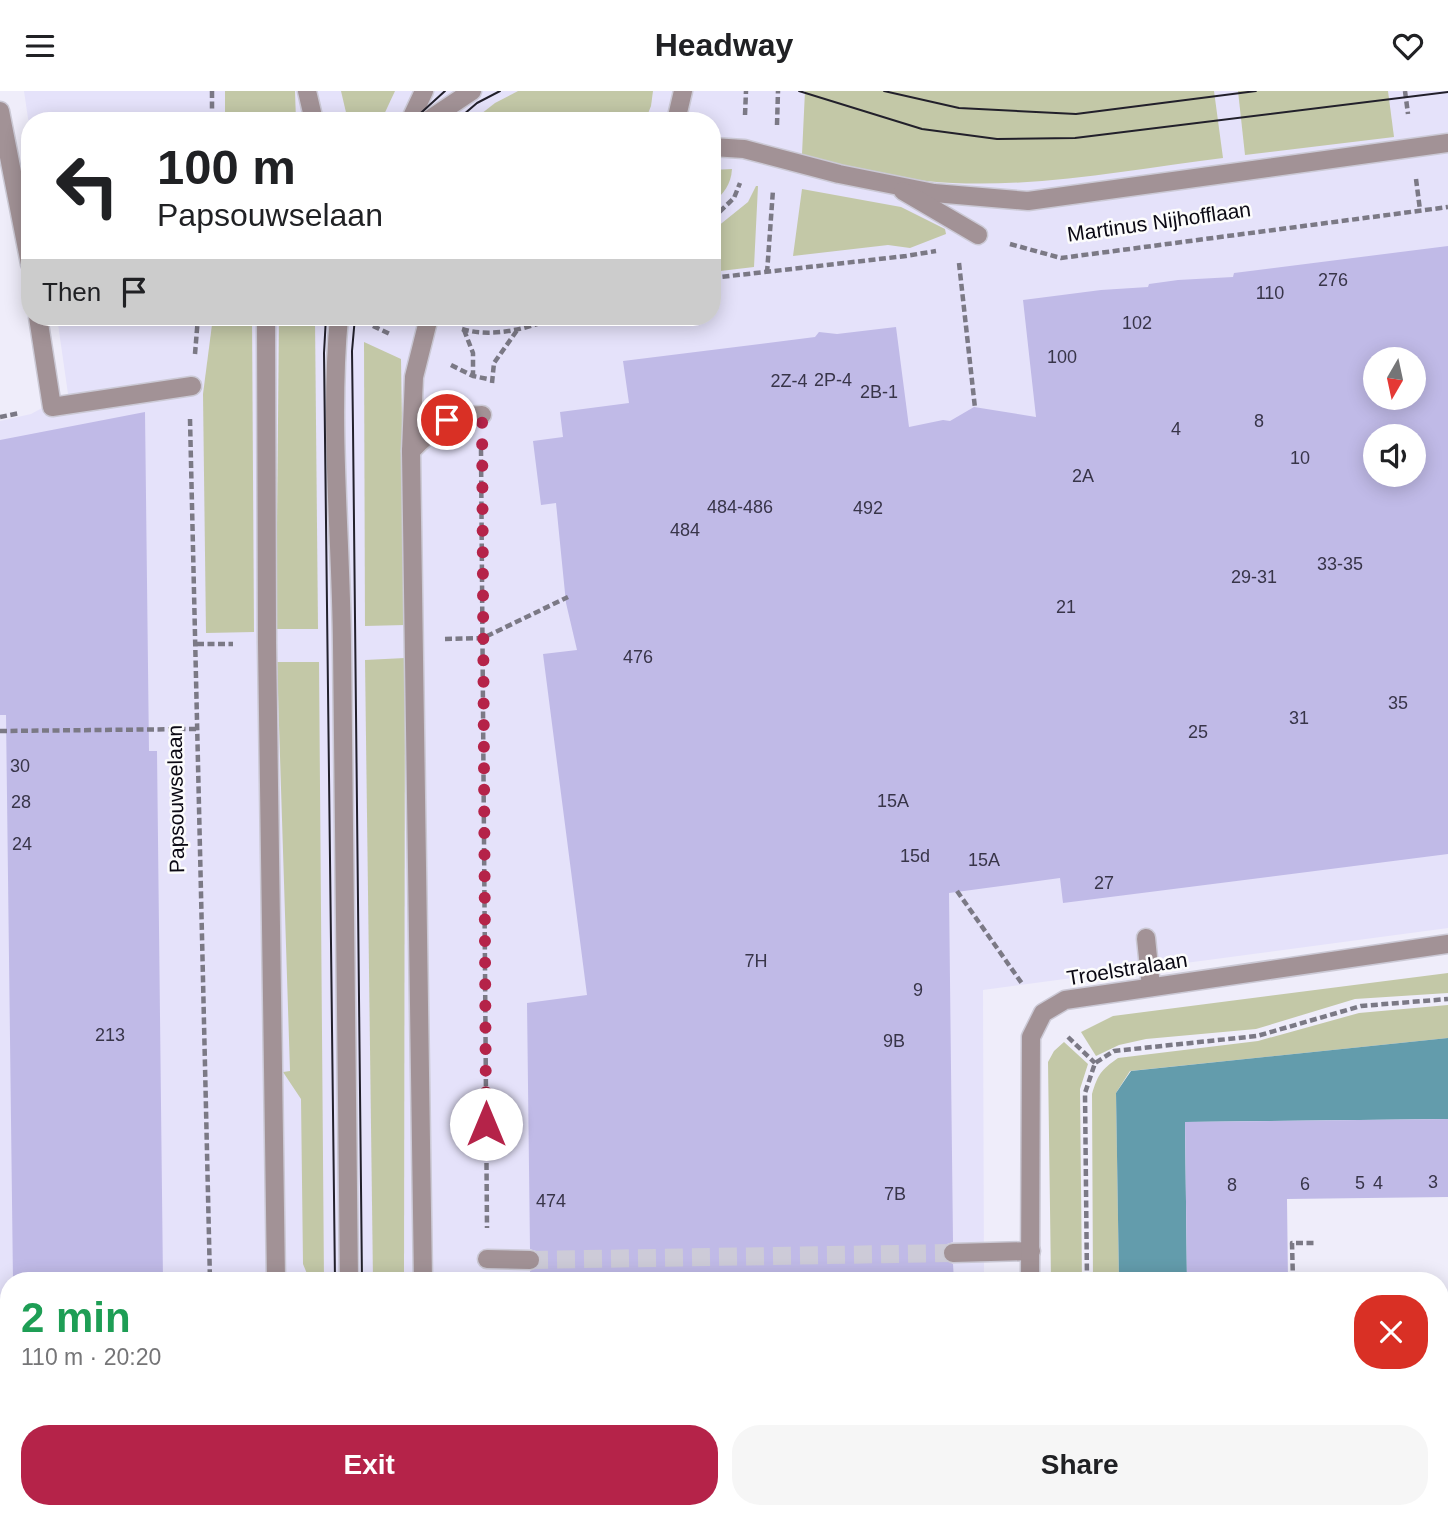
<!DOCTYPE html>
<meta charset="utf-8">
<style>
:root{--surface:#fff;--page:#f6f6f6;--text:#202124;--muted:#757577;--accent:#b52349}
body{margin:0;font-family:Helvetica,sans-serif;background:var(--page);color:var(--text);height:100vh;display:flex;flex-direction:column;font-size:26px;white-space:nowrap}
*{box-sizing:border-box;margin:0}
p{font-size:23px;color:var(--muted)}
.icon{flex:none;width:38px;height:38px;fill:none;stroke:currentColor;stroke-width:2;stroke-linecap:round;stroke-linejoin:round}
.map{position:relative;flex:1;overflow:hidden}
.side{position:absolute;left:0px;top:1181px;width:1449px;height:247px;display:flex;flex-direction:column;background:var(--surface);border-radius:28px 28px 0 0;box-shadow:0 4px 18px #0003}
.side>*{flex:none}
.hud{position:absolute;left:21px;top:21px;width:700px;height:214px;border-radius:28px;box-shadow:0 4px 18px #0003;background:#fff;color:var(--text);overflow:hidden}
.needle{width:46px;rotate:189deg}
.buttons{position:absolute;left:1363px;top:256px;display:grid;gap:14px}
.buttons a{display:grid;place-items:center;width:63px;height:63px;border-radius:50%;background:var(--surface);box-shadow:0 4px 18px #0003;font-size:35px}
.pin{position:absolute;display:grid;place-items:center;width:60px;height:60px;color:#fff;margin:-30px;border:4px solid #fff;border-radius:50%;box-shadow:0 2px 7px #0007}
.me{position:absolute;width:77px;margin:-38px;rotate:0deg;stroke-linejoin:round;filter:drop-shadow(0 0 5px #0008)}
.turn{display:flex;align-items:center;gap:24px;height:147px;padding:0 21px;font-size:32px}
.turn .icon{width:91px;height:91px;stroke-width:2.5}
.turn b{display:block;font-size:49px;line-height:60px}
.then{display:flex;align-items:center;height:66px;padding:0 21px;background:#0003;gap:14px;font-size:26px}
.round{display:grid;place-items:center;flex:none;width:74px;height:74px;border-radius:28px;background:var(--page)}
.overview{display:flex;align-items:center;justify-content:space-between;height:119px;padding:0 21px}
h1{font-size:42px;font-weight:700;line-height:52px;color:#1e9e55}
.button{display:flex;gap:14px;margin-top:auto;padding:14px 21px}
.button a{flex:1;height:80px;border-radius:28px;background:var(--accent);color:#fff;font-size:28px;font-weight:700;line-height:80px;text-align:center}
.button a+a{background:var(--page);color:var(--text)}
header{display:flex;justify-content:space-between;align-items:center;height:91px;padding:0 21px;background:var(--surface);font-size:32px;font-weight:700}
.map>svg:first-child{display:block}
</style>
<header><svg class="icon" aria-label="menu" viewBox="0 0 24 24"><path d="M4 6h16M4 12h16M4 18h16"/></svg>Headway<svg class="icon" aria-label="heart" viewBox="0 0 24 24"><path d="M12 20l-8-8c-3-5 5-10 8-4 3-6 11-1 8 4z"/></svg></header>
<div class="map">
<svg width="1448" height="1427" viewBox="0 0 1448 1427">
<rect width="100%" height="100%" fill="#efedfa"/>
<path fill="#e5e2fa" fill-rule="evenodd" d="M24,0h1424v837l-465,62 1,291h-975v229h977v8h-986v-1097l31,-7 37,-20 -11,-77h655v-196h-682v11zM1376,268h38v38h-38zM1376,345h38v38h-38z"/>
<g fill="#c3c8a7">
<polygon points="225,0 295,0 296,30 225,30"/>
<polygon points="341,0 395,0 381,30 348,30"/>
<polygon points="518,0 653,0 651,15 645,30 472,30 495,12"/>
<path d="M805,0h409l9,67c-95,12 -201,33 -297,23 -42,-4 -83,-16 -124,-27z"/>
<polygon points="1238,0 1388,0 1394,46 1245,64"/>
<path d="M732,78c-1,15 -8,25 -20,34v-33z"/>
<polygon points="756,95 758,95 754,176 712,181 712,140 748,111"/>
<polygon points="802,98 901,116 945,138 946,143 910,157 888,154 793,165"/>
<polygon points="213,226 252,226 254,541 206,542 203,303"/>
<polygon points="279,226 309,226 315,228 318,538 276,538"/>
<polygon points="462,226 530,226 496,231"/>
<polygon points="364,251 401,268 405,534 365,535"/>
<polygon points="405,567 404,1190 373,1190 365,569"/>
<polygon points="277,571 319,571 324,1190 310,1190 303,1173 301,1008 283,981 290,980"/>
<polygon points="1448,882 1448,902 1355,908 1256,938 1146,948 1119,954 1096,965 1081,941 1113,925"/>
<path d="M1448,914v33l-318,33 -14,22 3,188h-26l-1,-187c6,-20 9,-24 26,-36l140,-17 101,-28z"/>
<polygon points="1064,951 1088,973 1080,998 1082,1190 1051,1190 1048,971 1054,960"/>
<polygon points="1055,1419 1082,1419 1081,1427 1055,1427"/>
<rect x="1092" y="1419" width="30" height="8"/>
</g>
<g fill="#639cac">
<polygon points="1448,947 1448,1028 1185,1031 1187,1190 1119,1190 1116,1002 1131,980"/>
<rect x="1122" y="1419" width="68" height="8"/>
</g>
<g fill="#c0bae7" fill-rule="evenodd">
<path d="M1448,155v608l-385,49 -3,-25 -111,15 4,349 -6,2 -5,9 2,6 9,5 1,17h-424v-10l9,-5 2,-6 -5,-9 -6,-2 -3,-246 60,-8 -44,-341 34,-4 -11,-47 -10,-100 -15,2 -8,-64 30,-4 -3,-25 69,-9 -6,-42 192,-24 4,-5 18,2 59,-7 13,100 34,-7 7,1 24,-14 62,10 -13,-117 78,-10 47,-3 1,-3 29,-4 55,-3 1,-4zM1376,268h38v38h-38zM1376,345h38v38h-38z"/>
<polygon points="145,321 149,660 157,660 163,1190 13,1190 6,624 0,624 0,349"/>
<polygon points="1448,1028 1448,1106 1287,1108 1288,1190 1187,1190 1185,1031"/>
</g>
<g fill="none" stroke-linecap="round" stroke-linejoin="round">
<polyline stroke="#cdcbd8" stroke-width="18" stroke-dasharray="18 9" stroke-linecap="butt" points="530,1169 953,1162"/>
<defs>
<g id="minor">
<polyline points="307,0 314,30"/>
<polyline points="0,20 30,173"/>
<polyline points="410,30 424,0"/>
<polyline points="427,30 472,0"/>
<polyline points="676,30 683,0"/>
<polyline points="712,56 744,58 839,83 934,102 1028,110 1448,52"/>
<polyline points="903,100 978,144"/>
<polyline points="38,226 52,316 192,295"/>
<polyline points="266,226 267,552 276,1190"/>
<path d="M339,226c-10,108 2,219 3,328 3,212 4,424 7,636"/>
<path d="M411,360c21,-22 40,-36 71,-36"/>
<polyline points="1146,847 1151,896"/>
<polyline points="953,1162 1031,1160"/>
<polyline points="487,1168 530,1169"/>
<polyline points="423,1190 411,360 414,286 429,226"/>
<polyline points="1030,1190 1031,946 1043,922 1065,909 1448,853"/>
<polyline points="278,1419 278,1427"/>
<polyline points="423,1419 424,1427"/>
<polyline points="351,1427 351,1419"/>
<polyline points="1028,1427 1028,1419"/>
</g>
</defs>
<use href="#minor" stroke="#cbc9d5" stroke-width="21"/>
<g stroke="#7b7985" stroke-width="4.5" stroke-dasharray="7 3.5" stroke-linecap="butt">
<polyline points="212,0 212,30"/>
<polyline points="1405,0 1408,23"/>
<polyline points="745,24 746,0"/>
<polyline points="777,34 778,0"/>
<polyline points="1416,88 1420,119"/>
<polyline points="712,128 734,107 740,92"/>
<polyline points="1010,153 1061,167 1448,116"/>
<polyline points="959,172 975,317"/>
<polyline points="767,182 773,99"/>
<polyline points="712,187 906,165 936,160"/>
<polyline points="373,235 390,243"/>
<path d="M462,238c30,9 65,0 94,-12"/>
<polyline points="464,239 473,262 473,286"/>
<polyline points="195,263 198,226"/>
<polyline points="451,274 473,285 488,288"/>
<polyline points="492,292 494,272 518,238"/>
<polyline points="0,326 20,322"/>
<polyline points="190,328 210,1190"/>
<polyline points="481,358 487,1137"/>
<polyline points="445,548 483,547 568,506"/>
<polyline points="197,553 233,553"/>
<polyline points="0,640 197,638"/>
<polyline points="957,800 1023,894"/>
<polyline points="1068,946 1095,972"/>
<polyline points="1087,1190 1085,1002 1095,972 1114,960 1257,945 1361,915 1448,908"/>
<polyline points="1293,1190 1292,1152 1316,1152"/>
<polyline points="214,1419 214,1427"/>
<polyline points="489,1419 489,1427"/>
<polyline points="1297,1419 1297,1427"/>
<polyline points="769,1427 769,1419"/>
<polyline points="1085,1427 1085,1419"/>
</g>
<use href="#minor" stroke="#a29296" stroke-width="18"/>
<g stroke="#22202b" stroke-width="2">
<polyline points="799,0 922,38 997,48 1075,47 1448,1"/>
<polyline points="884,0 959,17 1076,23 1256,0"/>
<polyline points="412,30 445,0"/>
<polyline points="456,30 477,12 500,0"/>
<polyline points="326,226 324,262 335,1190"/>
<polyline points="355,226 352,260 353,337 362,1190"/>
<polyline points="336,1419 336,1427"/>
<polyline points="364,1419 364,1427"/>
</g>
</g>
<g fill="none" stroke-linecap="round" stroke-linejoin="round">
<polyline stroke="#b52349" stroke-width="12" stroke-dasharray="0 21.6" points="447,329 469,324 482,324 486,1033"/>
</g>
<g text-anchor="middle" stroke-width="5" stroke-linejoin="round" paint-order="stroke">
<g font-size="18" fill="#383549">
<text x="1333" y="195">276</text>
<text x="1270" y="208">110</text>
<text x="1137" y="238">102</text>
<text x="1062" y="272">100</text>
<text x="833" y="295">2P-4</text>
<text x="789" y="296">2Z-4</text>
<text x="879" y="307">2B-1</text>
<text x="1259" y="336">8</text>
<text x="1176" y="344">4</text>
<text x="1300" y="373">10</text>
<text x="1083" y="391">2A</text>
<text x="740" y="422">484-486</text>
<text x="868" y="423">492</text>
<text x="685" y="445">484</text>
<text x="1340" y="479">33-35</text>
<text x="1254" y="492">29-31</text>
<text x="1066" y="522">21</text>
<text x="638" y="572">476</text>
<text x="1398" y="618">35</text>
<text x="1299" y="633">31</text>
<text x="1198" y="647">25</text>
<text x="20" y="681">30</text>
<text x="893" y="716">15A</text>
<text x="21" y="717">28</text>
<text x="22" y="759">24</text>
<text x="915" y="771">15d</text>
<text x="984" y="775">15A</text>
<text x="1104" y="798">27</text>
<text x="756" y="876">7H</text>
<text x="918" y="905">9</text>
<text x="110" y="950">213</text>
<text x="894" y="956">9B</text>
<text x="1433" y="1097">3</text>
<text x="1360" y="1098">5</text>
<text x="1378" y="1098">4</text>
<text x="1305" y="1099">6</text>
<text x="1232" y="1100">8</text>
<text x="895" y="1109">7B</text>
<text x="551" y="1116">474</text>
</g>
<g font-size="21" fill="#0b0914" stroke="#fcfcfc">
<text transform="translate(1159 131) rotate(-8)" y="7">Martinus Nijhofflaan</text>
<text transform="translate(176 708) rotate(-91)" y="7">Papsouwselaan</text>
<text transform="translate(1127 878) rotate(-9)" y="7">Troelstralaan</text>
</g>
</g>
</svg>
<div class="buttons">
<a><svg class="needle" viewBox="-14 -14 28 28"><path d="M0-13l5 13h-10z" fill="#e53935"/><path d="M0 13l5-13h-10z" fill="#757577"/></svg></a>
<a><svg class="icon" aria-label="sound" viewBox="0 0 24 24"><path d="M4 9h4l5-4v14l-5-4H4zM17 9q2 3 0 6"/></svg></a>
</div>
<div class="pin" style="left:447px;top:329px;background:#d93025"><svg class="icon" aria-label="arrive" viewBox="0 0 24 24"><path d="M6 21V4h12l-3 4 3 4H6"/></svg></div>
<svg class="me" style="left:486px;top:1033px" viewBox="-20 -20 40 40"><circle r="19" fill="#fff"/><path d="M0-13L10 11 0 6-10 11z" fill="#b52349"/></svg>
<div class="hud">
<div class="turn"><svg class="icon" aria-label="left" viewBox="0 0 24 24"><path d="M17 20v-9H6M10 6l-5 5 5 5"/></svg><div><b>100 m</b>Papsouwselaan</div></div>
<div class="then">Then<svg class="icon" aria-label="arrive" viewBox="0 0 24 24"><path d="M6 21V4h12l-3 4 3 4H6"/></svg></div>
</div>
<section class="side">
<div class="overview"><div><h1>2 min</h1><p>110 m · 20:20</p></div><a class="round" style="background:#d93025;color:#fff"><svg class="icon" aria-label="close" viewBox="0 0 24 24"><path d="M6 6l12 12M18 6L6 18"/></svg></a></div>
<div class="button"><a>Exit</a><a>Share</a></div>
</section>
</div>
